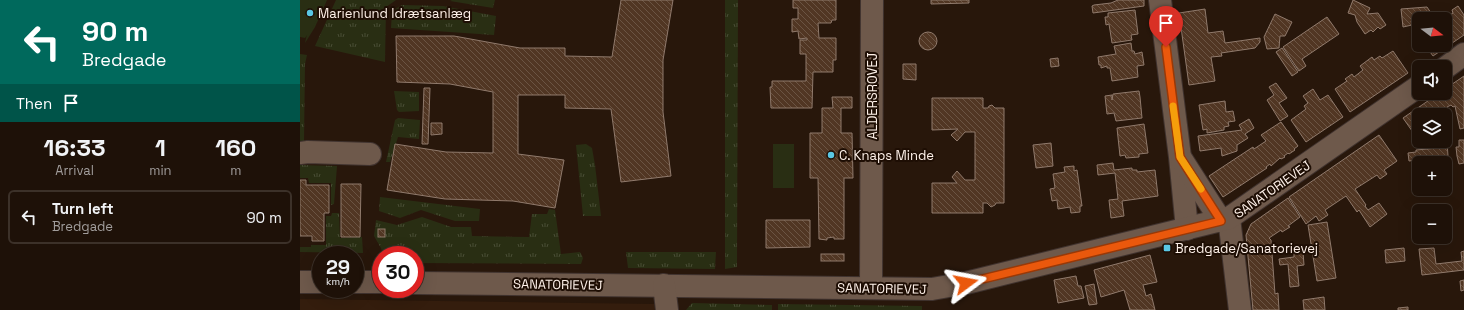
<!DOCTYPE html>
<meta charset="utf-8">
<style>
:root{--surface:#1e1108;--page:#261a12;--text:#f1f3f6;--muted:#a19d9c;--line:#3c3129}
body{margin:0;font-family:"Space Grotesk",sans-serif;background:var(--page);color:var(--text);height:100vh;display:flex;flex-direction:column;font-size:15px;white-space:nowrap}
*{box-sizing:border-box;margin:0}
p{font-size:13px;color:var(--muted)}
.icon{flex:none;width:22px;height:22px;fill:none;stroke:currentColor;stroke-width:2;stroke-linecap:round;stroke-linejoin:round}
.map{position:relative;flex:1;overflow:hidden}
.sheet{display:flex;flex-direction:column;background:var(--surface);width:300px}
.sheet>*{flex:none}
.top-card{background:#00695c;color:#fff;overflow:hidden}
.needle{width:26px;rotate:106deg}
.buttons{position:absolute;left:1112px;top:12px;display:grid;gap:8px}
.buttons a{display:grid;place-items:center;width:40px;height:40px;border-radius:6px;background:var(--surface);box-shadow:0 4px 16px #0002,0 0 0 1px var(--line);font-size:20px}
.speed{position:absolute;left:12px;top:246px;display:flex;gap:8px;font-size:20px;font-weight:700;text-align:center}
.speed>*{display:grid;place-content:center;width:52px;height:52px;border-radius:50%;background:var(--surface);box-shadow:0 4px 16px #0002,0 0 0 1px var(--line);line-height:1}
.speed small{font-size:10px;font-weight:400}
.speed .limit{border:6px solid #d22;background:#fff;color:#111}
.pin{position:absolute;display:grid;place-items:center;width:34px;height:34px;color:#fff;margin:-41px -17px;border-radius:50% 50% 50% 0;rotate:-45deg;box-shadow:0 0 4px #0007}
.pin .icon{rotate:45deg}
.me{position:absolute;width:44px;margin:-22px;rotate:77deg;stroke-linejoin:round;filter:drop-shadow(0 0 3px #0008)}
.turn{display:flex;align-items:center;gap:14px;height:84px;padding:0 16px;font-size:18px}
.turn .icon{width:52px;height:52px;stroke-width:2.5}
.turn b{display:block;font-size:28px;line-height:34px}
.then{display:flex;align-items:center;height:38px;padding:0 16px;background:#0003;gap:8px;font-size:15px}
.eta{display:flex;justify-content:space-evenly;align-items:center;height:68px;text-align:center}
.eta b{font-size:24px;font-weight:700;line-height:28px}
ul{padding:0;list-style:none}
li{display:flex;align-items:center;gap:12px;height:54px;margin:0 8px 6px;padding:0 8px;border:2px solid var(--line);border-radius:6px}
li div{flex:1}
li b{display:block;font-size:15px}
li em{font-style:normal}
main{display:flex;flex:1;min-height:0}
.map>svg:first-child{display:block}
</style>
<main>
<section class="sheet">
<div class="top-card">
<div class="turn"><svg class="icon" aria-label="left" viewBox="0 0 24 24"><path d="M17 20v-9H6M10 6l-5 5 5 5"/></svg><div><b>90 m</b>Bredgade</div></div>
<div class="then">Then<svg class="icon" aria-label="arrive" viewBox="0 0 24 24"><path d="M6 21V4h12l-3 4 3 4H6"/></svg></div>
</div>
<div class="eta">
<div><b>16:33</b><p>Arrival</p></div>
<div><b>1</b><p>min</p></div>
<div><b>160</b><p>m</p></div>
</div>
<ul>
<li><svg class="icon" aria-label="left" viewBox="0 0 24 24"><path d="M17 20v-9H6M10 6l-5 5 5 5"/></svg><div><b>Turn left</b><p>Bredgade</p></div><em>90 m</em></li>
</ul>
</section>
<div class="map">
<svg width="1164" height="310" viewBox="0 0 1164 310">
<defs>
<pattern id="grass-tufts" width="24" height="20" patternUnits="userSpaceOnUse"><rect width="24" height="20" fill="#292e13"/><path d="M3 7l-1-3M5 7V3M7 7l1-3M15 17l-1-3M17 17v-4M19 17l1-3" fill="none" stroke="#494d35"/></pattern>
<pattern id="building-back-hatch" width="6" height="6" patternUnits="userSpaceOnUse"><rect width="6" height="6" fill="#513623"/><path d="M-1 5l2 2M0 0l6 6M5-1l2 2" fill="none" stroke="#6b5443"/></pattern>
</defs>
<rect width="100%" height="100%" fill="#28170b"/>
<polygon fill="#341d0d" points="0,299 354,304 355,310 0,310"/>
<g fill="url(#grass-tufts)">
<polygon points="15,0 27,0 15,27 5,43"/>
<polygon points="36,0 96,0 86,7 85,62 15,46"/>
<polygon points="152,0 195,0 193,8 150,1"/>
<polygon points="425,0 438,0 437,267 425,269"/>
<polygon points="102,5 143,6 196,16 194,35 91,28 92,11"/>
<polygon points="0,54 7,55 5,64 4,141 0,141"/>
<polygon points="94,91 119,92 119,111 99,112 97,110"/>
<polygon points="98,118 120,120 119,139 98,137 90,162 86,162 95,120"/>
<polygon points="286,144 292,148 295,165 301,216 283,216 276,145"/>
<polygon points="0,165 37,166 34,204 31,205 31,183 9,183 8,178 0,178"/>
<polygon points="80,197 180,209 179,221 155,221 121,210 100,218 79,211"/>
<polygon points="249,209 255,210 261,254 280,252 283,258 281,264 115,263 115,255 83,255 81,248 74,236 76,220 97,225 122,217 151,227 171,227 172,236 229,237 232,214 247,214"/>
<polygon points="32,213 39,213 40,238 62,237 63,253 0,252 0,247 11,247 11,245 26,245 26,216 31,216"/>
<polygon points="326,252 416,252 415,269 328,268"/>
<polygon points="392,303 472,305 472,310 386,310"/>
<polygon points="478,304 622,306 622,310 478,310"/>
</g>
<g fill="#292e13">
<polygon points="0,0 25,0 13,27 5,38 0,37"/>
<rect x="473" y="144" width="21" height="44"/>
</g>
<g fill="url(#building-back-hatch)" stroke="#907a6c">
<polygon points="321,0 373,0 363,60 363,112 371,176 321,182 311,109 265,108 265,95 218,95 218,154 264,160 255,208 213,201 145,199 87,190 95,144 146,152 193,153 193,92 150,84 97,82 96,36 154,36 220,48 265,48 265,56 312,57"/>
<polygon points="493,0 536,0 536,20 532,20 531,23 518,23 519,38 536,38 536,60 533,60 533,72 513,72 512,108 471,108 470,87 472,87 472,81 506,81 506,54 500,54 500,40 507,40 507,38 499,39 498,31 492,32 492,19 498,19 498,8 493,8"/>
<polygon points="631,0 669,0 669,3 631,4"/>
<polygon points="818,0 844,0 844,6 793,13 792,6 794,5 811,3"/>
<polygon points="1053,0 1070,8 1067,14 1078,13 1086,25 1080,29 1078,27 1073,32 1071,30 1065,34 1057,22 1055,15 1048,13"/>
<polygon points="1158,6 1164,15 1164,35 1133,56 1125,45 1145,45 1145,19 1144,19 1153,13 1152,10"/>
<polygon points="1127,7 1135,19 1119,19 1119,21 1111,21 1112,25 1103,27 1101,9"/>
<polygon points="905,9 908,33 923,31 925,43 960,38 960,42 955,48 921,53 922,56 911,57 915,81 889,85 879,13"/>
<polygon points="835,10 838,34 831,35 832,40 812,43 809,24 806,25 805,17 808,17 808,13"/>
<polygon points="975,14 992,22 985,36 980,36 979,48 967,49 964,37"/>
<polygon points="1027,17 1039,34 1002,59 1006,66 999,71 983,47"/>
<circle cx="628" cy="41" r="9"/>
<polygon points="831,43 832,51 834,51 835,54 842,52 844,65 837,66 838,77 812,81 810,68 807,68 807,66 801,68 801,65 799,65 798,57 816,54 814,46"/>
<polygon points="982,48 998,72 992,76 976,52"/>
<polygon points="1093,51 1108,73 1050,112 1035,89 1047,81 1045,79 1052,74 1054,77 1063,70 1060,66 1072,57 1074,60 1080,56 1082,58"/>
<polygon points="758,58 759,66 751,67 750,59"/>
<polygon points="603,64 616,64 616,80 603,79"/>
<polygon points="1164,76 1164,128 1160,129 1155,106 1153,107 1151,105 1147,107 1152,114 1145,119 1145,115 1119,115 1119,137 1117,138 1103,118 1138,94 1143,101 1147,98 1143,93 1145,93 1145,89"/>
<polygon points="976,83 987,98 979,103 988,116 980,121 967,100 974,95 969,87"/>
<polygon points="124,88 130,88 128,144 122,144"/>
<polygon points="1013,89 1020,100 1028,95 1043,117 1006,142 991,120 1006,109 1004,106 1008,103 1003,96"/>
<polygon points="839,91 840,97 842,118 816,121 814,113 807,114 805,96 812,95 812,100 813,94"/>
<polygon points="532,97 552,97 552,108 541,108 541,133 552,133 553,178 544,178 544,239 534,239 534,237 527,238 527,240 519,239 518,178 510,178 510,133 522,133 522,108 533,108"/>
<polygon points="632,98 683,98 683,108 688,108 689,106 692,105 695,108 704,108 704,203 696,203 695,205 691,207 687,203 683,203 683,213 632,213 632,183 657,183 652,177 657,171 665,180 675,180 675,132 665,132 657,141 651,135 658,129 632,130"/>
<polygon points="925,101 926,112 933,111 935,121 928,122 929,126 924,127 924,130 907,133 907,129 903,130 899,105"/>
<polygon points="949,119 954,128 945,134 948,138 937,145 937,151 922,156 921,148 900,151 898,136 942,130 939,125"/>
<polygon points="981,122 998,146 994,149 995,150 989,154 988,153 984,156 985,157 981,159 980,158 971,166 970,164 966,167 967,168 923,197 909,176 953,147 954,149 966,141 961,135"/>
<polygon points="131,123 142,123 142,134 131,135"/>
<polygon points="844,124 848,153 839,154 839,157 826,158 825,155 820,156 817,128"/>
<polygon points="1079,135 1097,161 1084,170 1087,174 1080,179 1077,175 1055,189 1066,205 1065,206 1068,210 1079,203 1087,214 1070,227 1059,210 1057,212 1046,196 1025,210 1028,215 1019,221 1016,216 1006,224 989,197"/>
<polygon points="1159,140 1164,140 1164,163 1159,164 1157,156 1156,147 1159,147"/>
<polygon points="1147,142 1148,156 1109,161 1108,153 1116,152 1116,150 1139,148 1138,143"/>
<polygon points="751,143 753,166 736,168 733,145"/>
<polygon points="813,163 814,170 832,168 832,170 837,170 837,172 855,170 858,196 822,201 824,216 811,218 809,200 818,199 815,173 798,175 797,165"/>
<polygon points="774,166 774,171 777,170 782,206 780,206 780,212 771,213 770,207 758,209 757,200 752,201 750,189 755,188 753,174 765,172 764,167"/>
<polygon points="0,180 6,180 6,185 29,185 29,213 24,213 24,241 12,241 12,236 0,236"/>
<polygon points="41,184 61,184 60,237 41,237"/>
<polygon points="988,198 1000,217 988,226 990,227 982,232 981,230 969,238 971,240 975,294 978,293 979,310 953,310 946,235 951,224"/>
<polygon points="466,220 510,220 510,247 466,248"/>
<polygon points="1027,222 1036,278 1017,281 1008,225"/>
<rect x="78" y="229" width="7" height="8"/>
<polygon points="1104,248 1105,261 1086,263 1085,250"/>
<polygon points="1134,248 1136,264 1162,261 1161,252 1164,251 1164,270 1122,275 1119,249"/>
<polygon points="1003,252 1004,265 997,266 999,286 990,287 988,264 980,265 979,259 994,257 994,253"/>
<rect x="521" y="254" width="23" height="7"/>
<polygon points="850,255 857,282 843,285 846,296 851,294 855,310 830,310 824,290 801,297 794,270"/>
<polygon points="776,276 778,286 781,286 784,298 758,303 754,280"/>
<polygon points="1164,280 1164,290 1161,291 1160,281"/>
<polygon points="794,284 797,304 789,305 785,286"/>
<polygon points="1024,297 1025,310 1004,310 1003,300"/>
<polygon points="1108,307 1108,310 1098,310 1098,308"/>
</g>
<g fill="none" stroke-linecap="round" stroke-linejoin="round">
<defs>
<g id="street">
<polyline points="860,0 880,157 887,229"/>
<polyline points="1145,68 1164,54"/>
<polyline points="0,153 8,152 70,154"/>
<polyline points="882,160 921,221"/>
<polyline points="929,218 940,310"/>
<polyline points="0,282 21,282"/>
<polyline points="55,282 81,282"/>
<polyline points="115,283 632,289 666,283 929,218 1119,86"/>
<polyline points="364,285 367,310"/>
<polyline points="571,288 572,0"/>
</g>
</defs>
<use href="#street" stroke="#40332f" stroke-width="24"/>
<use href="#street" stroke="#6e594b" stroke-width="22"/>
</g>
<g fill="none" stroke-linecap="round" stroke-linejoin="round">
<defs>
<polyline id="route" points="666,283 921,221 880,157 866,47"/>
</defs>
<use href="#route" stroke="#983908" stroke-width="10"/>
<use href="#route" stroke="#ea580c" stroke-width="7"/>
<polyline stroke="#f59e0b" stroke-width="7" points="873,106 880,157 901,189"/>
</g>
<g fill="#5ac8e5" stroke="#1e0e04" stroke-width="1.5">
<circle cx="10" cy="13" r="4"/>
<circle cx="531" cy="155" r="4"/>
<rect x="863" y="244" width="8" height="8" rx="2"/>
</g>
<g text-anchor="middle" stroke-width="4" stroke-linejoin="round" paint-order="stroke">
<g font-size="13" fill="#fef1e9" stroke="#1e0e04" text-anchor="start">
<text x="18" y="18">Marienlund Idrætsanlæg</text>
<text x="539" y="160">C. Knaps Minde</text>
<text x="875" y="253">Bredgade/Sanatorievej</text>
</g>
<g font-size="13" fill="#fef1e9" stroke="#1e0e04">
<text transform="translate(572 96) rotate(-90)" y="5">ALDERSROVEJ</text>
<text transform="translate(972 189) rotate(-35)" y="5">SANATORIEVEJ</text>
<text transform="translate(258 284) rotate(1)" y="5">SANATORIEVEJ</text>
<text transform="translate(582 288) rotate(1)" y="5">SANATORIEVEJ</text>
</g>
</g>
</svg>
<div class="buttons">
<a><svg class="needle" viewBox="-14 -14 28 28"><path d="M0-13l5 13h-10z" fill="#e53935"/><path d="M0 13l5-13h-10z" fill="#a19d9c"/></svg></a>
<a><svg class="icon" aria-label="sound" viewBox="0 0 24 24"><path d="M4 9h4l5-4v14l-5-4H4zM17 9q2 3 0 6"/></svg></a>
<a><svg class="icon" aria-label="layers" viewBox="0 0 24 24"><path d="M12 4l9 5-9 5-9-5zM3 14l9 5 9-5"/></svg></a>
<a>+</a>
<a>−</a>
</div>
<div class="speed"><div>29<small>km/h</small></div><div class="limit">30</div></div>
<div class="pin" style="left:866px;top:47px;background:#d93025"><svg class="icon" aria-label="arrive" viewBox="0 0 24 24"><path d="M6 21V4h12l-3 4 3 4H6"/></svg></div>
<svg class="me" style="left:666px;top:283px" viewBox="-20 -20 40 40"><path d="M0-17L14 15 0 8-14 15z" fill="#ea580c" stroke="#fff" stroke-width="4"/></svg>
</div>
</main>
